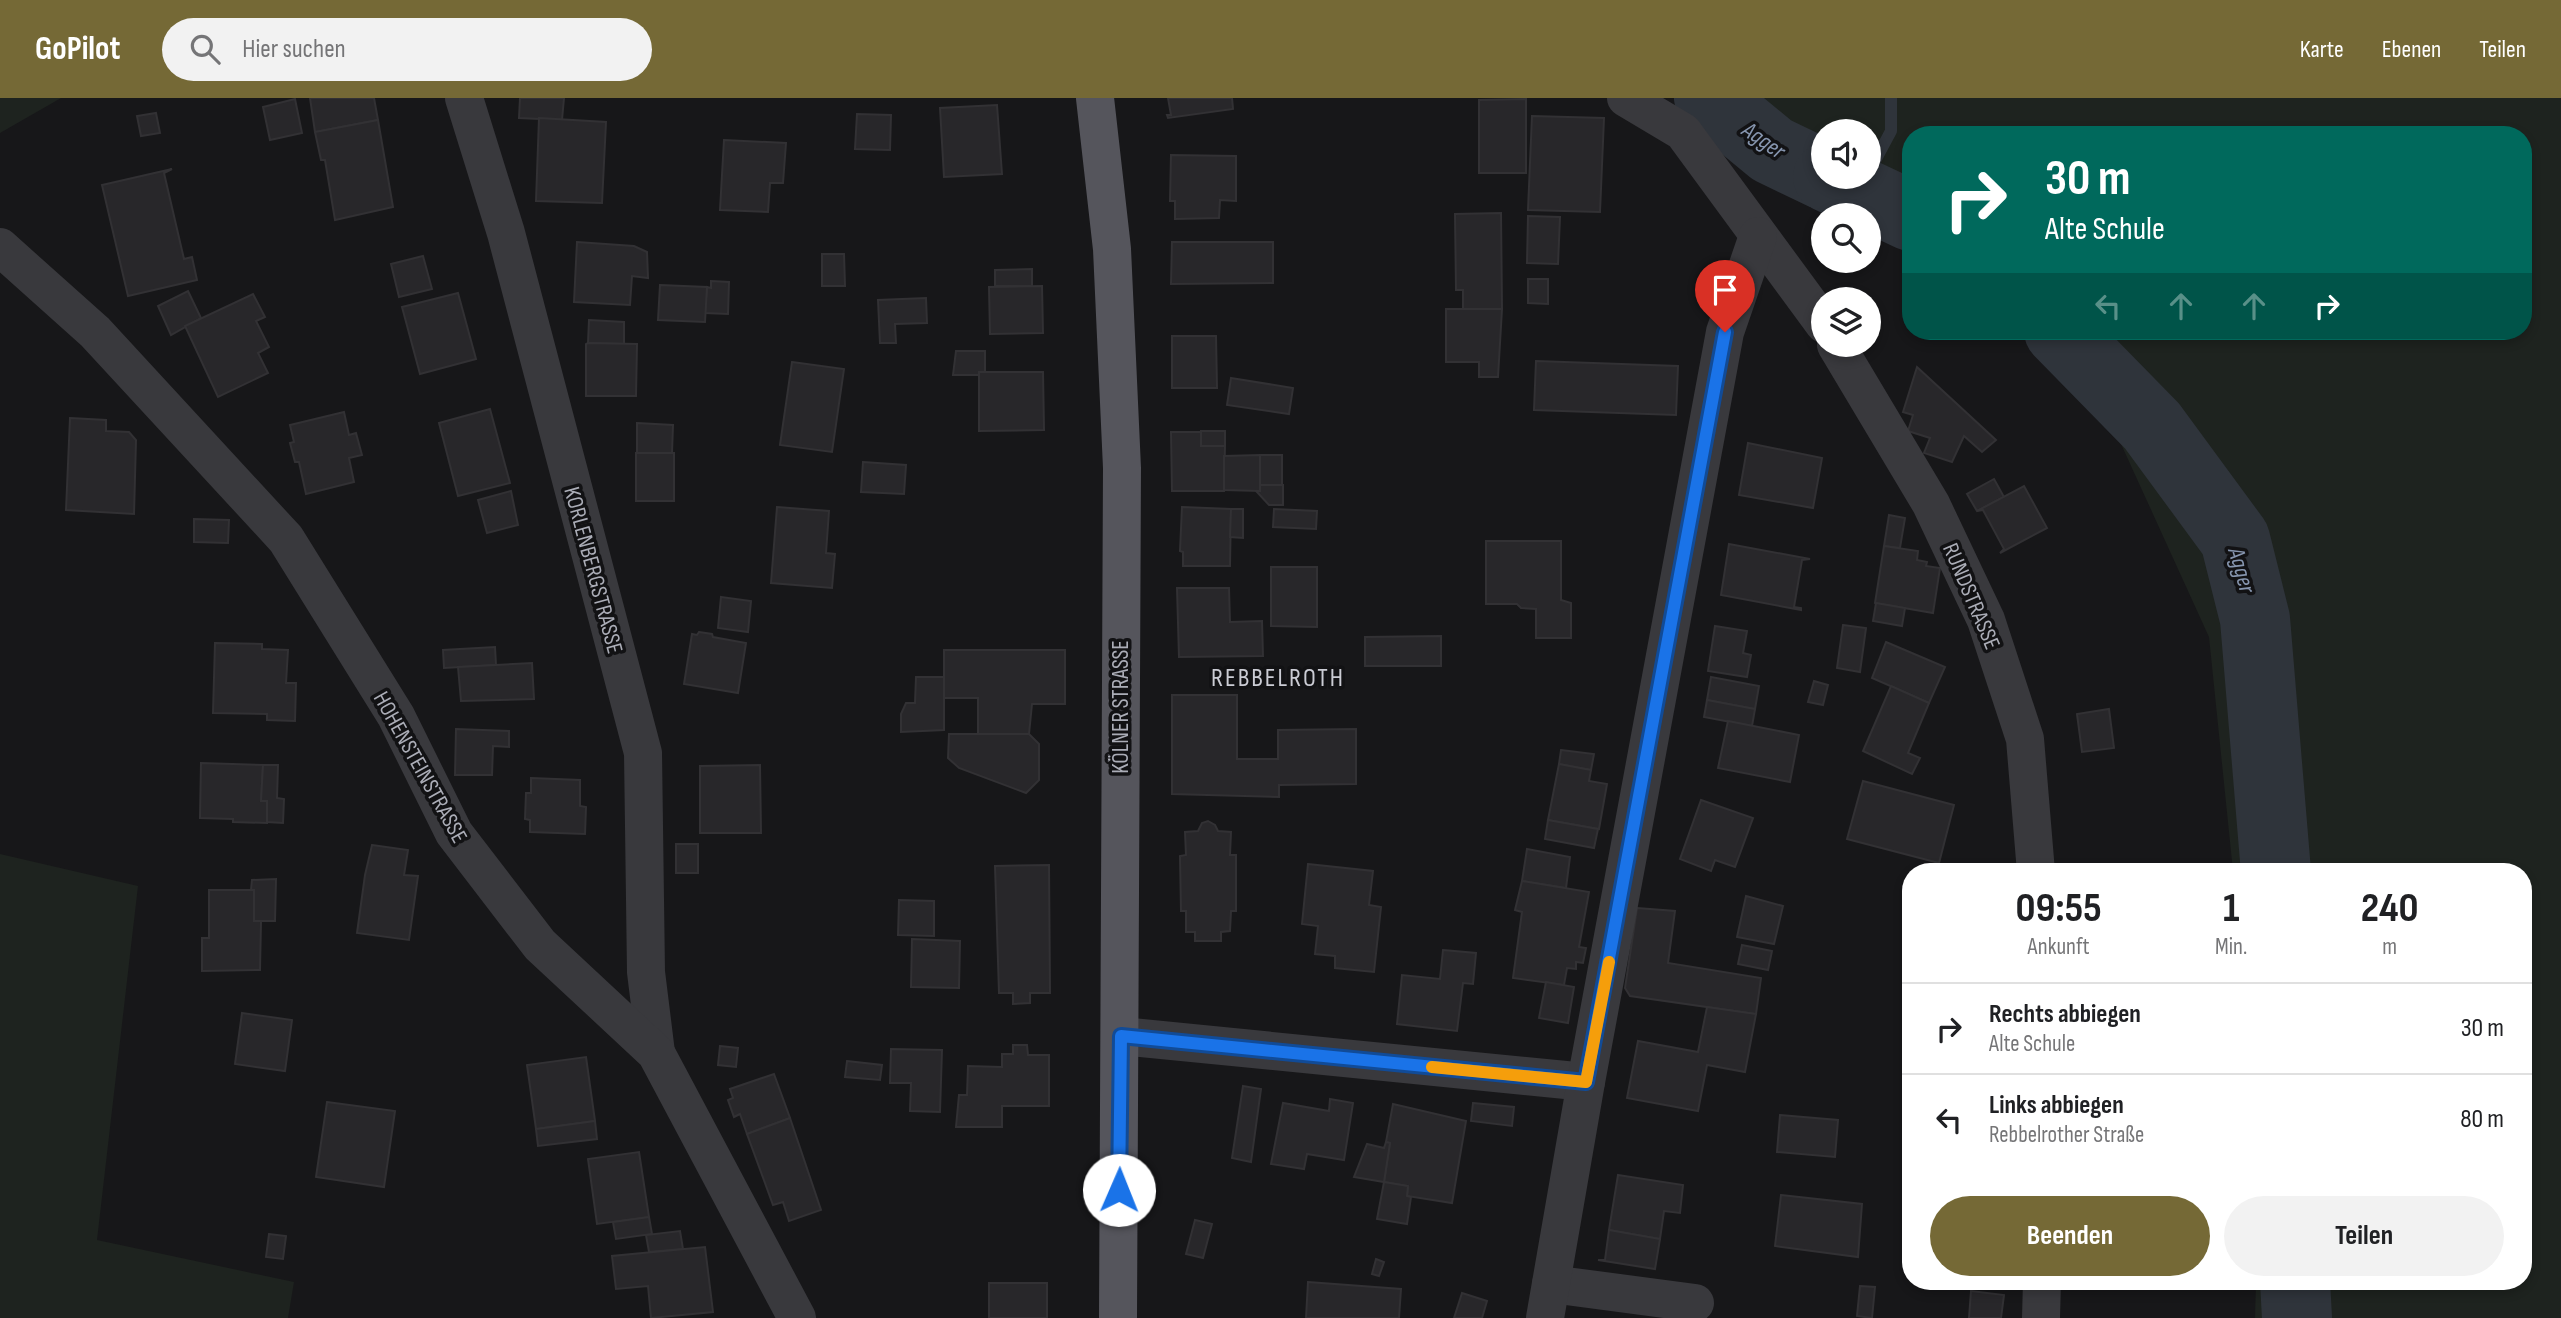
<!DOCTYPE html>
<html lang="de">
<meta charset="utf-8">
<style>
:root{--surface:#fff;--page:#f2f2f2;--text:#202124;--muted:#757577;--line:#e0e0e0;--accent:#756936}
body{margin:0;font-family:"Sofia Sans Condensed",sans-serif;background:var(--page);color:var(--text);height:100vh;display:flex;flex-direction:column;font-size:26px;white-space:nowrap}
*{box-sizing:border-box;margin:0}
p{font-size:23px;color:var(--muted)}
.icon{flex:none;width:38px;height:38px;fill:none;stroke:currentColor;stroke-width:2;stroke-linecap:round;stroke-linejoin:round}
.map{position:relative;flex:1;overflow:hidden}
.panel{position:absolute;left:1902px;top:765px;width:630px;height:427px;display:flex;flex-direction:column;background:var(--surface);border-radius:28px;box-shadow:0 4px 10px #0003}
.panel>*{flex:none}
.hud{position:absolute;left:1902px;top:28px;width:630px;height:214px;border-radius:28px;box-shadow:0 4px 10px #0003;background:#00695c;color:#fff;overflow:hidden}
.fabs{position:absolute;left:1811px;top:21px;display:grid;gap:14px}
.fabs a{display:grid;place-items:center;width:70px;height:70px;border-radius:50%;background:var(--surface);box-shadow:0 4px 10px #0003;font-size:35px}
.pin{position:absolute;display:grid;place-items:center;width:60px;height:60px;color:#fff;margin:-72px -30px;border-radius:50% 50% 50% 0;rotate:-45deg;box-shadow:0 0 7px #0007}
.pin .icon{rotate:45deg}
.me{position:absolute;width:77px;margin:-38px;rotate:1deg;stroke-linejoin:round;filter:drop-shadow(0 0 5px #0008)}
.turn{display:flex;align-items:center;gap:24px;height:147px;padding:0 28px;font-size:32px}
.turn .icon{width:91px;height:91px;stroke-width:2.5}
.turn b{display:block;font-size:49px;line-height:60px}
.lanes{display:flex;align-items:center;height:66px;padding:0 28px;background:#0003;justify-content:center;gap:35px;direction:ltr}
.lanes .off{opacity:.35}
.eta{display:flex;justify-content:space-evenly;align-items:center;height:119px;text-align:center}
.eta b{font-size:42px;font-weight:700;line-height:49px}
.button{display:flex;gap:14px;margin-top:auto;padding:14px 28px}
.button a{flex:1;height:80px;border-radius:42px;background:var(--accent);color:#fff;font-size:28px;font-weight:700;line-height:80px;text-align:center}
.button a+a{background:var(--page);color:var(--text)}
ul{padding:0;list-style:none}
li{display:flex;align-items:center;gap:21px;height:91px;padding:0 28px;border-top:2px solid var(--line)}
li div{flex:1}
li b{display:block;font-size:26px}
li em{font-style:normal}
header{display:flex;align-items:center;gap:42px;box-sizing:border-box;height:98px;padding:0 35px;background:var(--accent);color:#fff}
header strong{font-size:33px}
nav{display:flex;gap:38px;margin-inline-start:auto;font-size:24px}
.search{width:490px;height:63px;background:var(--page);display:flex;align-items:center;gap:18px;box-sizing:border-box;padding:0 24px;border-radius:38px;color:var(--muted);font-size:26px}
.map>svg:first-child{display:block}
</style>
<header>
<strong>GoPilot</strong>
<div class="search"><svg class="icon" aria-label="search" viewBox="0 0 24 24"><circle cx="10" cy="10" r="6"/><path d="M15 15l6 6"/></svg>Hier suchen</div>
<nav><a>Karte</a><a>Ebenen</a><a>Teilen</a></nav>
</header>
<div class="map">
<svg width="2561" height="1220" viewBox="0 0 2561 1220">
<rect width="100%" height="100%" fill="#171719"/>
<g fill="#1e231f">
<polygon points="0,0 61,0 0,35"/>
<polygon points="1750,0 2561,0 2561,1220 2255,1220 2256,1183 2524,1183 2524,774 2233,773 2209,539 2106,313 2029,233 2524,233 2524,37 1911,37 1911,109 1880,77 1869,71 1869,33 1824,33 1823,44"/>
<polygon points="0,756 138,788 97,1142 294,1184 288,1220 0,1220"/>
</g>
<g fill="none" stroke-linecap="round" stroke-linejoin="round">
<g stroke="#2f343b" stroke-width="12">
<polyline points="1869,74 1891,33 1891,0"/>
<polyline points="1859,93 1866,79"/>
</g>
<g stroke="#2f343b" stroke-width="70">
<polyline points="1709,0 1772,52 1824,77"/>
<polyline points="1828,79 1911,118"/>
<polyline points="2059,233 2152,328 2235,441 2255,521 2276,774"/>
<polyline points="2295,1183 2297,1220"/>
</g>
</g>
<g fill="#28272a" stroke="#323134" stroke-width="2">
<polygon points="310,0 374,0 378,22 315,34"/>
<polygon points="520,0 564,0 562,22 519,20"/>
<polygon points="1168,0 1232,0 1233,11 1168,20 1167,17 1171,17"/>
<polygon points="295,1 302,35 270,42 263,9"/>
<polygon points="1526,1 1526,75 1479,75 1479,2"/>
<polygon points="997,7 1002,76 944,79 940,10"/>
<polygon points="156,15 160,35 141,38 137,18"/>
<polygon points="857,16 891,17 890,52 855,51"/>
<polygon points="1532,18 1604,20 1600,114 1528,112"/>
<polygon points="539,20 606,24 602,105 536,103"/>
<polygon points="378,22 393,109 335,122 325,62 321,62 315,34"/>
<polygon points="724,42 786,45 783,85 770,85 768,114 720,112"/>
<polygon points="1171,57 1236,58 1236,103 1220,102 1219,120 1175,121 1175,103 1170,103"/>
<polygon points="172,71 164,75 184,161 192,159 197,182 128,198 102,87"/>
<polygon points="1501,115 1502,211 1463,211 1463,192 1456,192 1455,116"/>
<polygon points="1528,118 1560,119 1558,166 1527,165"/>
<polygon points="577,144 634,148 647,154 648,180 632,178 630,207 574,204"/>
<polygon points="1172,144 1273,144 1273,185 1171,186"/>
<polygon points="822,156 844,156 845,188 822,188"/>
<polygon points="423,158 432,191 399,199 391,166"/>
<polygon points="1032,171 1032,188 995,188 995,172"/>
<polygon points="1528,181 1548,181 1548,206 1528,205"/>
<polygon points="711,183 729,184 728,216 705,215 707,189 711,190"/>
<polygon points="660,187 707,189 705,224 658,222"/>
<polygon points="1042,188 1043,235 990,236 989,189"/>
<polygon points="188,193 201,220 171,237 158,208"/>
<polygon points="458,195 476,261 420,276 402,209"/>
<polygon points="253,196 265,219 256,223 269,249 258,255 268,275 218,299 185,228"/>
<polygon points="926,200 927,225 895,226 896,245 880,245 878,202"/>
<polygon points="1446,211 1502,211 1498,279 1479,279 1479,264 1446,264"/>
<polygon points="589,222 624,224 624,246 588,245"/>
<polygon points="1172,238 1216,238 1217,290 1172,290"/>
<polygon points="588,245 637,246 636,298 586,298 586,246"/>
<polygon points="956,253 985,253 985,274 979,274 979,277 953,277"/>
<polygon points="1536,263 1678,268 1676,317 1534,312"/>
<polygon points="792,264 844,271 832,354 780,347"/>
<polygon points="1917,269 1996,342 1982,354 1964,338 1952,364 1924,355 1930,340 1908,333 1913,317 1903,314"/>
<polygon points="979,274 1043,274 1044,332 979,333"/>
<polygon points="1231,280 1293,290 1289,316 1227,307"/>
<polygon points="490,311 510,385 458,398 439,325"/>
<polygon points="344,314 349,337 356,335 362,357 349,360 354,384 306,396 299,364 295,364 290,345 294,344 290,327"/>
<polygon points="70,320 106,322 106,333 129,334 136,342 134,416 66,412"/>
<polygon points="637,325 673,327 672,355 637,355"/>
<polygon points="1225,333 1225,348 1201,348 1201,333"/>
<polygon points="1171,334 1201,334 1201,348 1225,348 1224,393 1172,393"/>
<polygon points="1748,345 1822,360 1813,410 1739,397"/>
<rect x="636" y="355" width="38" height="48"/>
<rect x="1260" y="357" width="22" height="30"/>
<polygon points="1260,357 1260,393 1224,392 1224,358"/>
<polygon points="863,364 906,367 904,396 861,394"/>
<polygon points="1994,381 2004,399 1977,413 1967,396"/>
<polygon points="1260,387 1283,387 1283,407 1269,407 1256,393 1260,393"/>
<polygon points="2024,388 2047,430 2000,455 2004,451 1983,412 1977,413"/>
<polygon points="511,393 518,427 487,435 478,402"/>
<polygon points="777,409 829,413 826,455 835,456 832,490 771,485"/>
<polygon points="1182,409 1231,411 1230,468 1183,468 1183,454 1180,453"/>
<polygon points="1231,411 1243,411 1243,440 1230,439"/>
<polygon points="1274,411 1317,413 1316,431 1273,429"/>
<polygon points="1889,417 1905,420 1900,450 1884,448"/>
<polygon points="194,421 229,422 228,445 194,444"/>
<polygon points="1486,443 1561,443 1561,502 1571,505 1571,540 1536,540 1536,511 1521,510 1517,506 1486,506"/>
<polygon points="1729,446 1810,461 1802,462 1794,509 1801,510 1801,512 1721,497"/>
<polygon points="1884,448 1918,453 1917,462 1927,464 1926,468 1940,470 1933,515 1875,505"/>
<polygon points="1271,469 1317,469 1317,529 1271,528"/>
<polygon points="1177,490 1229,490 1230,524 1262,523 1263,558 1179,559"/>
<polygon points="721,499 751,503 748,534 718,530"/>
<polygon points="1876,505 1905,510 1902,528 1873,523"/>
<polygon points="1843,527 1866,530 1860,574 1837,570"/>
<polygon points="1715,528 1747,533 1743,555 1751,557 1747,579 1708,573"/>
<polygon points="699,534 712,536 713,539 746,545 738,595 684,586 692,536 697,537"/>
<polygon points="1441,538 1441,568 1365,568 1365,539"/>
<polygon points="1886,544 1945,569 1929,605 1872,580"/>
<polygon points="215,545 262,546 262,551 288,552 286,585 296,585 295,623 267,622 267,616 213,615"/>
<polygon points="495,549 496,567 444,570 443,552"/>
<polygon points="944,552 1065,552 1065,606 1032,606 1029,636 978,637 978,600 944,600"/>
<polygon points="532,565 534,601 461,603 458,569"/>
<polygon points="916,579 944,579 944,632 901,634 901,616 906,605 915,605"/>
<polygon points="1711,579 1759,588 1755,611 1707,602"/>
<polygon points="1814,583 1828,587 1823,607 1808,604"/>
<polygon points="1891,588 1929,605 1908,655 1920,660 1912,676 1863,653"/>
<polygon points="1172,597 1237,597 1237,661 1278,661 1278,632 1356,631 1356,686 1279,687 1279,699 1172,696"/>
<polygon points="1707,602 1755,611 1752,628 1704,619"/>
<polygon points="2109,611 2114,650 2082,654 2077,616"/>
<polygon points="1728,623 1799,637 1790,684 1718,670"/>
<polygon points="456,631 509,633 509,649 493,648 492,677 455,677"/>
<polygon points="949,636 1029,636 1039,646 1039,682 1026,695 959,670 948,660"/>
<polygon points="1561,652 1594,656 1591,672 1559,666"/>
<polygon points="201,665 263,667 261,703 267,703 267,725 233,724 233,721 200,720"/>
<polygon points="1559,666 1591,672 1589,683 1607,686 1599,731 1548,722"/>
<polygon points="263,667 278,667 277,700 284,701 283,725 267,724 267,703 261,703"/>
<polygon points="760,667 761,735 700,735 700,668"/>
<polygon points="531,680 580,682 580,708 586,709 585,736 530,734 530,722 525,721 526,695 531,695"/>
<polygon points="1863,683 1954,707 1939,765 1847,741"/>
<polygon points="1701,702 1753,720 1735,769 1715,762 1711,773 1680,761"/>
<polygon points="1548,722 1598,731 1594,750 1545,741"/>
<polygon points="1208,723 1215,727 1218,733 1231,734 1230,757 1236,757 1236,813 1231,813 1230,833 1221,834 1221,843 1195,843 1195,834 1186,834 1186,813 1181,813 1180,758 1186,757 1185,734 1198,733 1202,725"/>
<rect x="676" y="746" width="22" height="29"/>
<polygon points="372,747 408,752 404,777 418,778 409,842 357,835 365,777"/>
<polygon points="1527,751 1570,759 1566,790 1522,783"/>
<polygon points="1308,766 1373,773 1369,807 1381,809 1374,874 1335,870 1335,858 1315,856 1318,828 1302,826"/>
<polygon points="1049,767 1050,895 1030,895 1030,905 1013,906 1013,895 999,895 995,768"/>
<polygon points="276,781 275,823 254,823 254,792 251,792 252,782"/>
<polygon points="1522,783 1589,794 1579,849 1586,850 1583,865 1576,864 1576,871 1567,870 1564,887 1513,880 1522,814 1515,812"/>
<polygon points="209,792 254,792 254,823 261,823 260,872 202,873 202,840 209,840"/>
<polygon points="1746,798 1783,808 1774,846 1737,839"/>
<polygon points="899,802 934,803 934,838 898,837"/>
<polygon points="1637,810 1675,813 1668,865 1761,880 1756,916 1630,898 1625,890"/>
<polygon points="912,841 960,843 959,890 911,889"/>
<polygon points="1742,847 1772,853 1768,872 1738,866"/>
<polygon points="1443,852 1476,855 1473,886 1463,885 1457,933 1397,926 1402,877 1440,881"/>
<polygon points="1546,884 1574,889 1568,925 1539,920"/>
<polygon points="1707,909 1756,916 1745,974 1707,967 1698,1013 1627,1000 1638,943 1698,954"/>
<polygon points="242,915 292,922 285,973 235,966"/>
<polygon points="1013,947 1027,947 1028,957 1049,957 1049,1008 1002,1008 1002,1029 956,1029 959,997 967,997 968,968 1002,969 1002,956 1013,956"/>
<polygon points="720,948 738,950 736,969 718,967"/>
<polygon points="891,951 942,952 940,1014 910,1013 911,985 890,985"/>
<polygon points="586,959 595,1023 536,1031 527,967"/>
<polygon points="847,963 882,967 880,982 845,979"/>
<polygon points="774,976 790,1020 747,1036 740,1016 734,1019 728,1002 733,1000 730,991"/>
<polygon points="1243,988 1261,991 1251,1064 1232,1060"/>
<polygon points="1330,1001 1353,1005 1344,1062 1307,1056 1304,1071 1271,1066 1283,1005 1329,1013"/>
<polygon points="327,1004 395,1013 384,1089 316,1079"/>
<polygon points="1473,1005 1514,1009 1512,1028 1471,1023"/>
<polygon points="1393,1006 1466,1023 1452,1105 1407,1098 1408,1088 1384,1084 1390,1045 1386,1044"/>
<polygon points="1780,1017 1838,1022 1835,1059 1777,1054"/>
<polygon points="790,1020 821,1112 789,1123 783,1104 773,1107 747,1036"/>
<polygon points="595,1023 597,1041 538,1048 536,1031"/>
<polygon points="1386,1044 1390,1045 1384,1084 1354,1079 1367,1046 1384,1050"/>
<polygon points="639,1054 649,1119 597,1126 588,1061"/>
<polygon points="1618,1077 1683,1087 1680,1115 1664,1113 1660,1141 1609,1132"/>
<polygon points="1384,1084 1408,1088 1407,1098 1411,1099 1407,1126 1377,1121"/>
<polygon points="1781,1097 1862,1106 1858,1159 1775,1148"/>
<polygon points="649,1119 652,1136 616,1141 613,1124"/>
<polygon points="1195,1122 1212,1126 1203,1160 1186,1156"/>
<polygon points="1609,1132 1660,1141 1655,1171 1598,1162 1605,1162"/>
<polygon points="680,1133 683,1151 649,1154 646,1137"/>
<polygon points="269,1136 286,1138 283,1161 266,1159"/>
<polygon points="705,1149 713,1214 651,1220 648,1188 616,1191 612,1158"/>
<polygon points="1376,1161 1384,1164 1379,1178 1372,1176"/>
<polygon points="1308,1184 1401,1191 1399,1220 1306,1220"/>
<rect x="989" y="1185" width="58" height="35"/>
<polygon points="1860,1188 1875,1189 1872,1220 1857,1218"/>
<polygon points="1971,1193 2004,1197 2001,1220 1969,1220"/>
<polygon points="1462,1195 1487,1203 1482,1220 1454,1220"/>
</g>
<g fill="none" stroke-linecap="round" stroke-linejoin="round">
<g stroke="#39393d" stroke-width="38">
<polyline points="464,0 506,135 643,655 646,874 656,955"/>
<polyline points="1626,0 1683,34 1824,226"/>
<polyline points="0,149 95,234 286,441 396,618 454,735 540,847 656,955 797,1220"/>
<polyline points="1836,247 1931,406 1986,522 2025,641 2036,774"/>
<polyline points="1121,938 1586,984"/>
<polyline points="1551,1186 1695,1205"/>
<polyline points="1545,1220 1586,984 1725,234 1758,138"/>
<polyline points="2041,1220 2042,1183"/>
</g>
<polyline stroke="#55555c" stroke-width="38" points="1095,0 1112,151 1122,370 1118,1220"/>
</g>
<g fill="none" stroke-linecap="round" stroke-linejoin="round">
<defs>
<polyline id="route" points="1119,1092 1121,938 1586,984 1725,234"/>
</defs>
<use href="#route" stroke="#114b97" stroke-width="18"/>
<use href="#route" stroke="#1a73e8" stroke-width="12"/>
<polyline stroke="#f59e0b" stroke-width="12" points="1432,969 1586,984 1609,864"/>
</g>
<g text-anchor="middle" stroke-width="7" stroke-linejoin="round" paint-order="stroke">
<g font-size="23" fill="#abadb7" stroke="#121214">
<text transform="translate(594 472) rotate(75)" y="8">KORLENBERGSTRASSE</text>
<text transform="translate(1972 498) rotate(67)" y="8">RUNDSTRASSE</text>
<text transform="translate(1120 609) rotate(-90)" y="8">KÖLNER STRASSE</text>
<text transform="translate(421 669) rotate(61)" y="8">HOHENSTEINSTRASSE</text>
</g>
<g font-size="24" font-style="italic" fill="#8695ae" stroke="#121214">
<text transform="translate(1764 42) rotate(35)" y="8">Agger</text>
<text transform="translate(2242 472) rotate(74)" y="8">Agger</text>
</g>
<g font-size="26" letter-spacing="2" fill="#cbccd4" stroke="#121214">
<text x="1278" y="588">REBBELROTH</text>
</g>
</g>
</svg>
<div class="fabs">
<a><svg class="icon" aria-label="sound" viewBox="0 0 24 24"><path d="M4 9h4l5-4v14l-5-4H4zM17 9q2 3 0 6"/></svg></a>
<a><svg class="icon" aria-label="search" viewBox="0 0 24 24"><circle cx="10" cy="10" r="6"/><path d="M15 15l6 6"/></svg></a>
<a><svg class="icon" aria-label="layers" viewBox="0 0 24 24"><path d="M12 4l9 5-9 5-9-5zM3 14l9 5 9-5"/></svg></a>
</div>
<div class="pin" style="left:1725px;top:234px;background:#d93025"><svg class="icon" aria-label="arrive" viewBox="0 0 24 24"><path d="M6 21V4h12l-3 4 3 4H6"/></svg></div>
<svg class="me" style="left:1119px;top:1092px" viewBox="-20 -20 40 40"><circle r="19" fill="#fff"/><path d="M0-13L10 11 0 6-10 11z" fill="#1a73e8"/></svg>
<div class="hud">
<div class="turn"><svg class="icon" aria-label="right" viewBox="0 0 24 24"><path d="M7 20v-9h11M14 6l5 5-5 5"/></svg><div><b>30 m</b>Alte Schule</div></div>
<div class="lanes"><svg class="icon off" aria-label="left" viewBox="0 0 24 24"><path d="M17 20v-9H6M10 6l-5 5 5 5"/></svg><svg class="icon off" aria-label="ahead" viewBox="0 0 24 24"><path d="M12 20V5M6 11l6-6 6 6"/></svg><svg class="icon off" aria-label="ahead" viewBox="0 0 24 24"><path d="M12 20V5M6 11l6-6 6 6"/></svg><svg class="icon" aria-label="right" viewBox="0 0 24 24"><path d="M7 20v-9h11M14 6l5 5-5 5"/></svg></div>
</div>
<section class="panel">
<div class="eta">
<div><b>09:55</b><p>Ankunft</p></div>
<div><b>1</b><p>Min.</p></div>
<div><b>240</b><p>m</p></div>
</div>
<ul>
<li><svg class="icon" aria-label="right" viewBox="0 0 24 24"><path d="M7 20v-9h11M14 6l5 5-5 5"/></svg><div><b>Rechts abbiegen</b><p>Alte Schule</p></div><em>30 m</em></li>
<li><svg class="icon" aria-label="left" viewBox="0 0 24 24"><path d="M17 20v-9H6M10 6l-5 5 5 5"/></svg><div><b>Links abbiegen</b><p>Rebbelrother Straße</p></div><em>80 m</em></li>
</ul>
<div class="button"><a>Beenden</a><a>Teilen</a></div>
</section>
</div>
